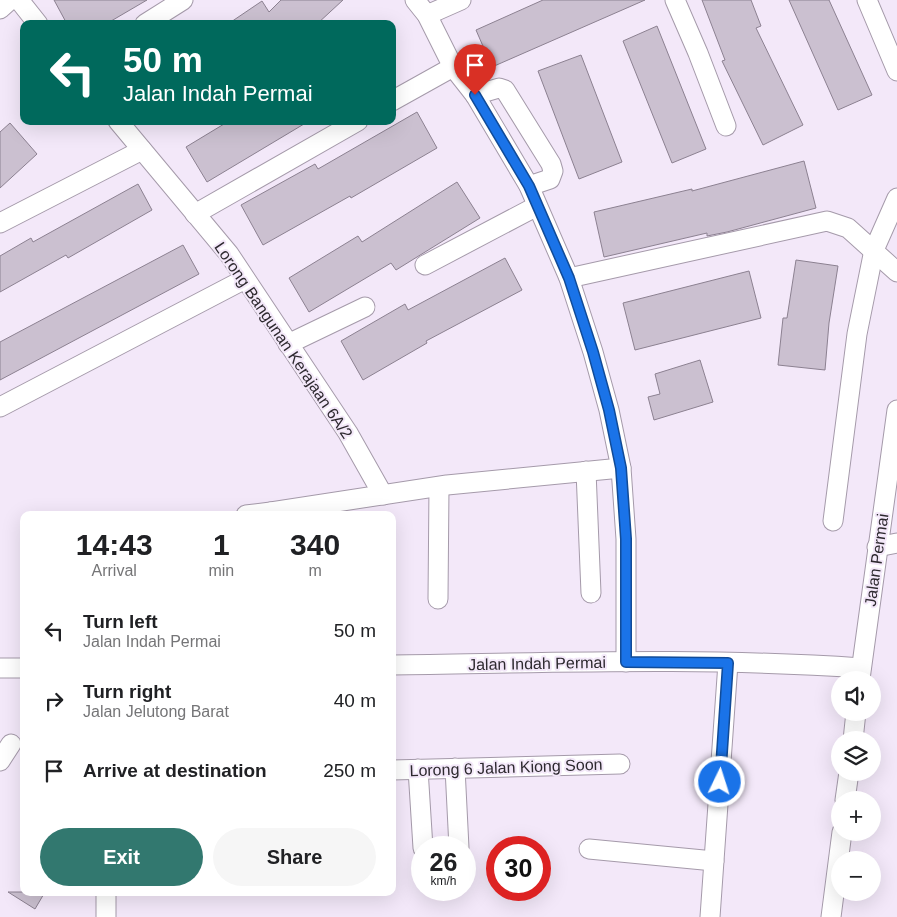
<!DOCTYPE html>
<meta charset="utf-8">
<style>
:root{--surface:#fff;--page:#f6f6f6;--text:#202124;--muted:#757577;--accent:#32786f}
body{margin:0;font-family:Arial,sans-serif;background:var(--page);color:var(--text);height:100vh;display:flex;flex-direction:column;font-size:19px;white-space:nowrap}
*{box-sizing:border-box;margin:0}
p{font-size:16px;color:var(--muted)}
.icon{flex:none;width:28px;height:28px;fill:none;stroke:currentColor;stroke-width:2;stroke-linecap:round;stroke-linejoin:round}
.map{position:relative;flex:1;overflow:hidden}
.panel{position:absolute;left:20px;top:511px;width:376px;height:385px;display:flex;flex-direction:column;background:var(--surface);border-radius:10px;box-shadow:0 5px 20px #0002}
.panel>*{flex:none}
.top-card{position:absolute;left:20px;top:20px;width:376px;height:105px;border-radius:10px;box-shadow:0 5px 20px #0002;background:#00695c;color:#fff;overflow:hidden}
.tools{position:absolute;left:831px;top:671px;display:grid;gap:10px}
.tools a{display:grid;place-items:center;width:50px;height:50px;border-radius:50%;background:var(--surface);box-shadow:0 5px 20px #0002;font-size:25px}
.speed{position:absolute;left:411px;top:836px;display:flex;gap:10px;font-size:25px;font-weight:700;text-align:center}
.speed>*{display:grid;place-content:center;width:65px;height:65px;border-radius:50%;background:var(--surface);box-shadow:0 5px 20px #0002;line-height:1}
.speed small{font-size:12px;font-weight:400}
.speed .limit{border:8px solid #d22;background:#fff;color:#111}
.pin{position:absolute;display:grid;place-items:center;width:42px;height:42px;color:#fff;margin:-51px -21px;border-radius:50% 50% 50% 0;rotate:-45deg;box-shadow:0 0 5px #0007}
.pin .icon{rotate:45deg}
.me{position:absolute;width:55px;margin:-28px;rotate:4deg;stroke-linejoin:round;filter:drop-shadow(0 0 4px #0008)}
.turn{display:flex;align-items:center;gap:18px;height:105px;padding:0 20px;font-size:22px}
.turn .icon{width:65px;height:65px;stroke-width:2.5}
.turn b{display:block;font-size:35px;line-height:42px}
.eta{display:flex;justify-content:space-evenly;align-items:center;height:85px;text-align:center}
.eta b{font-size:30px;font-weight:700;line-height:35px}
.action{display:flex;gap:10px;margin-top:auto;padding:10px 20px}
.action a{flex:1;height:58px;border-radius:30px;background:var(--accent);color:#fff;font-size:20px;font-weight:700;line-height:58px;text-align:center}
.action a+a{background:var(--page);color:var(--text)}
ul{padding:0;list-style:none}
li{display:flex;align-items:center;gap:15px;height:70px;padding:0 20px}
li div{flex:1}
li b{display:block;font-size:19px}
li em{font-style:normal}
.map>svg:first-child{display:block}
</style>
<div class="map">
<svg width="897" height="917" viewBox="0 0 897 917">
<rect width="100%" height="100%" fill="#f3e8f9"/>
<g fill="#cbc0d0" stroke="#8c8191">
<polygon points="54,0 147,0 106,24 67,24"/>
<polygon points="281,0 343,0 317,24 228,24 262,1 269,12"/>
<polygon points="543,0 645,0 492,67 476,30"/>
<polygon points="702,0 751,0 761,26 756,28 803,125 763,145 722,61 725,60"/>
<polygon points="789,0 829,0 872,95 838,110"/>
<polygon points="657,26 706,149 672,163 623,41"/>
<polygon points="581,55 622,162 579,179 538,71"/>
<polygon points="417,112 437,148 351,198 350,196 263,245 241,205 315,164 318,169"/>
<polygon points="229,121 309,121 207,182 186,147"/>
<polygon points="10,123 37,154 0,188 0,132"/>
<polygon points="804,161 816,208 727,232 707,236 707,233 604,257 594,212 692,189 692,191"/>
<polygon points="457,182 480,218 396,270 391,263 309,312 289,278 358,236 362,242"/>
<polygon points="138,184 152,210 68,258 66,255 0,292 0,256 31,238 33,242"/>
<polygon points="183,245 199,274 0,380 0,342"/>
<polygon points="505,258 522,290 426,341 427,343 363,380 341,341 405,304 408,310"/>
<polygon points="796,260 838,266 829,323 825,370 778,365 783,318 787,318"/>
<polygon points="749,271 761,318 635,350 623,303"/>
<polygon points="700,360 713,402 654,420 648,397 660,394 655,374"/>
<polygon points="8,892 45,892 35,909"/>
</g>
<g fill="none" stroke-linecap="round" stroke-linejoin="round">
<defs>
<g id="minor">
<polyline points="19,0 38,24"/>
<polyline points="415,0 427,15 453,67 475,95 529,186 569,278 593,352 609,410 621,468 626,539 626,662"/>
<polyline points="675,0 698,53 726,126"/>
<polyline points="867,0 897,71"/>
<polyline points="0,9 10,0"/>
<polyline points="427,15 461,0"/>
<polyline points="145,24 183,0"/>
<polyline points="475,95 499,88 505,90 551,164 553,171 550,179 529,186"/>
<polyline points="392,101 453,67"/>
<polyline points="118,121 229,254 348,433 383,495"/>
<polyline points="195,214 358,121"/>
<polyline points="0,223 142,150"/>
<polyline points="425,265 537,206"/>
<polyline points="569,278 827,221 848,228 897,272"/>
<polyline points="288,344 365,307"/>
<polyline points="0,407 245,279"/>
<polyline points="586,471 591,593"/>
<polyline points="271,512 447,485 621,468"/>
<polyline points="246,515 271,512 272,515"/>
<polyline points="833,521 857,334 874,250 897,198"/>
<polyline points="877,547 897,543"/>
<polyline points="438,599 439,487"/>
<path d="M392,665c157,-2 313,-8 469,3"/>
<polyline points="0,668 24,668"/>
<polyline points="860,679 897,410"/>
<polyline points="853,740 856,712"/>
<polyline points="0,761 11,744"/>
<polyline points="455,768 459,848"/>
<polyline points="418,769 423,848"/>
<polyline points="392,770 620,764"/>
<polyline points="845,800 849,772"/>
<polyline points="589,849 714,861"/>
<polyline points="106,892 106,917"/>
<polyline points="710,917 728,663"/>
<polyline points="831,917 842,832"/>
</g>
</defs>
<use href="#minor" stroke="#a59aaa" stroke-width="21"/>
<use href="#minor" stroke="#fff" stroke-width="19"/>
</g>
<g fill="none" stroke-linecap="round" stroke-linejoin="round">
<defs>
<polyline id="route" points="475,95 529,186 569,278 593,352 609,410 621,468 626,539 626,662 728,663 720,782"/>
</defs>
<use href="#route" stroke="#114b97" stroke-width="12"/>
<use href="#route" stroke="#1a73e8" stroke-width="9"/>
</g>
<g text-anchor="middle" stroke-width="4" stroke-linejoin="round" paint-order="stroke">
<g font-size="16" fill="#2d292f" stroke="#f3e8f9">
<text transform="translate(284 340) rotate(56)" y="6">Lorong Bangunan Kerajaan 6A/2</text>
<text transform="translate(876 560) rotate(-82)" y="6">Jalan Permai</text>
<text transform="translate(537 663) rotate(-1)" y="6">Jalan Indah Permai</text>
<text transform="translate(506 767) rotate(-2)" y="6">Lorong 6 Jalan Kiong Soon</text>
</g>
</g>
</svg>
<div class="tools">
<a><svg class="icon" aria-label="sound" viewBox="0 0 24 24"><path d="M4 9h4l5-4v14l-5-4H4zM17 9q2 3 0 6"/></svg></a>
<a><svg class="icon" aria-label="layers" viewBox="0 0 24 24"><path d="M12 4l9 5-9 5-9-5zM3 14l9 5 9-5"/></svg></a>
<a>+</a>
<a>−</a>
</div>
<div class="speed"><div>26<small>km/h</small></div><div class="limit">30</div></div>
<div class="pin" style="left:475px;top:95px;background:#d93025"><svg class="icon" aria-label="arrive" viewBox="0 0 24 24"><path d="M6 21V4h12l-3 4 3 4H6"/></svg></div>
<svg class="me" style="left:720px;top:782px" viewBox="-20 -20 40 40"><circle r="17" fill="#1a73e8" stroke="#fff" stroke-width="3"/><path d="M0-11L8 9 0 5-8 9z" fill="#fff"/></svg>
<div class="top-card">
<div class="turn"><svg class="icon" aria-label="left" viewBox="0 0 24 24"><path d="M17 20v-9H6M10 6l-5 5 5 5"/></svg><div><b>50 m</b>Jalan Indah Permai</div></div>
</div>
<section class="panel">
<div class="eta">
<div><b>14:43</b><p>Arrival</p></div>
<div><b>1</b><p>min</p></div>
<div><b>340</b><p>m</p></div>
</div>
<ul>
<li><svg class="icon" aria-label="left" viewBox="0 0 24 24"><path d="M17 20v-9H6M10 6l-5 5 5 5"/></svg><div><b>Turn left</b><p>Jalan Indah Permai</p></div><em>50 m</em></li>
<li><svg class="icon" aria-label="right" viewBox="0 0 24 24"><path d="M7 20v-9h11M14 6l5 5-5 5"/></svg><div><b>Turn right</b><p>Jalan Jelutong Barat</p></div><em>40 m</em></li>
<li><svg class="icon" aria-label="arrive" viewBox="0 0 24 24"><path d="M6 21V4h12l-3 4 3 4H6"/></svg><div><b>Arrive at destination</b></div><em>250 m</em></li>
</ul>
<div class="action"><a>Exit</a><a>Share</a></div>
</section>
</div>
